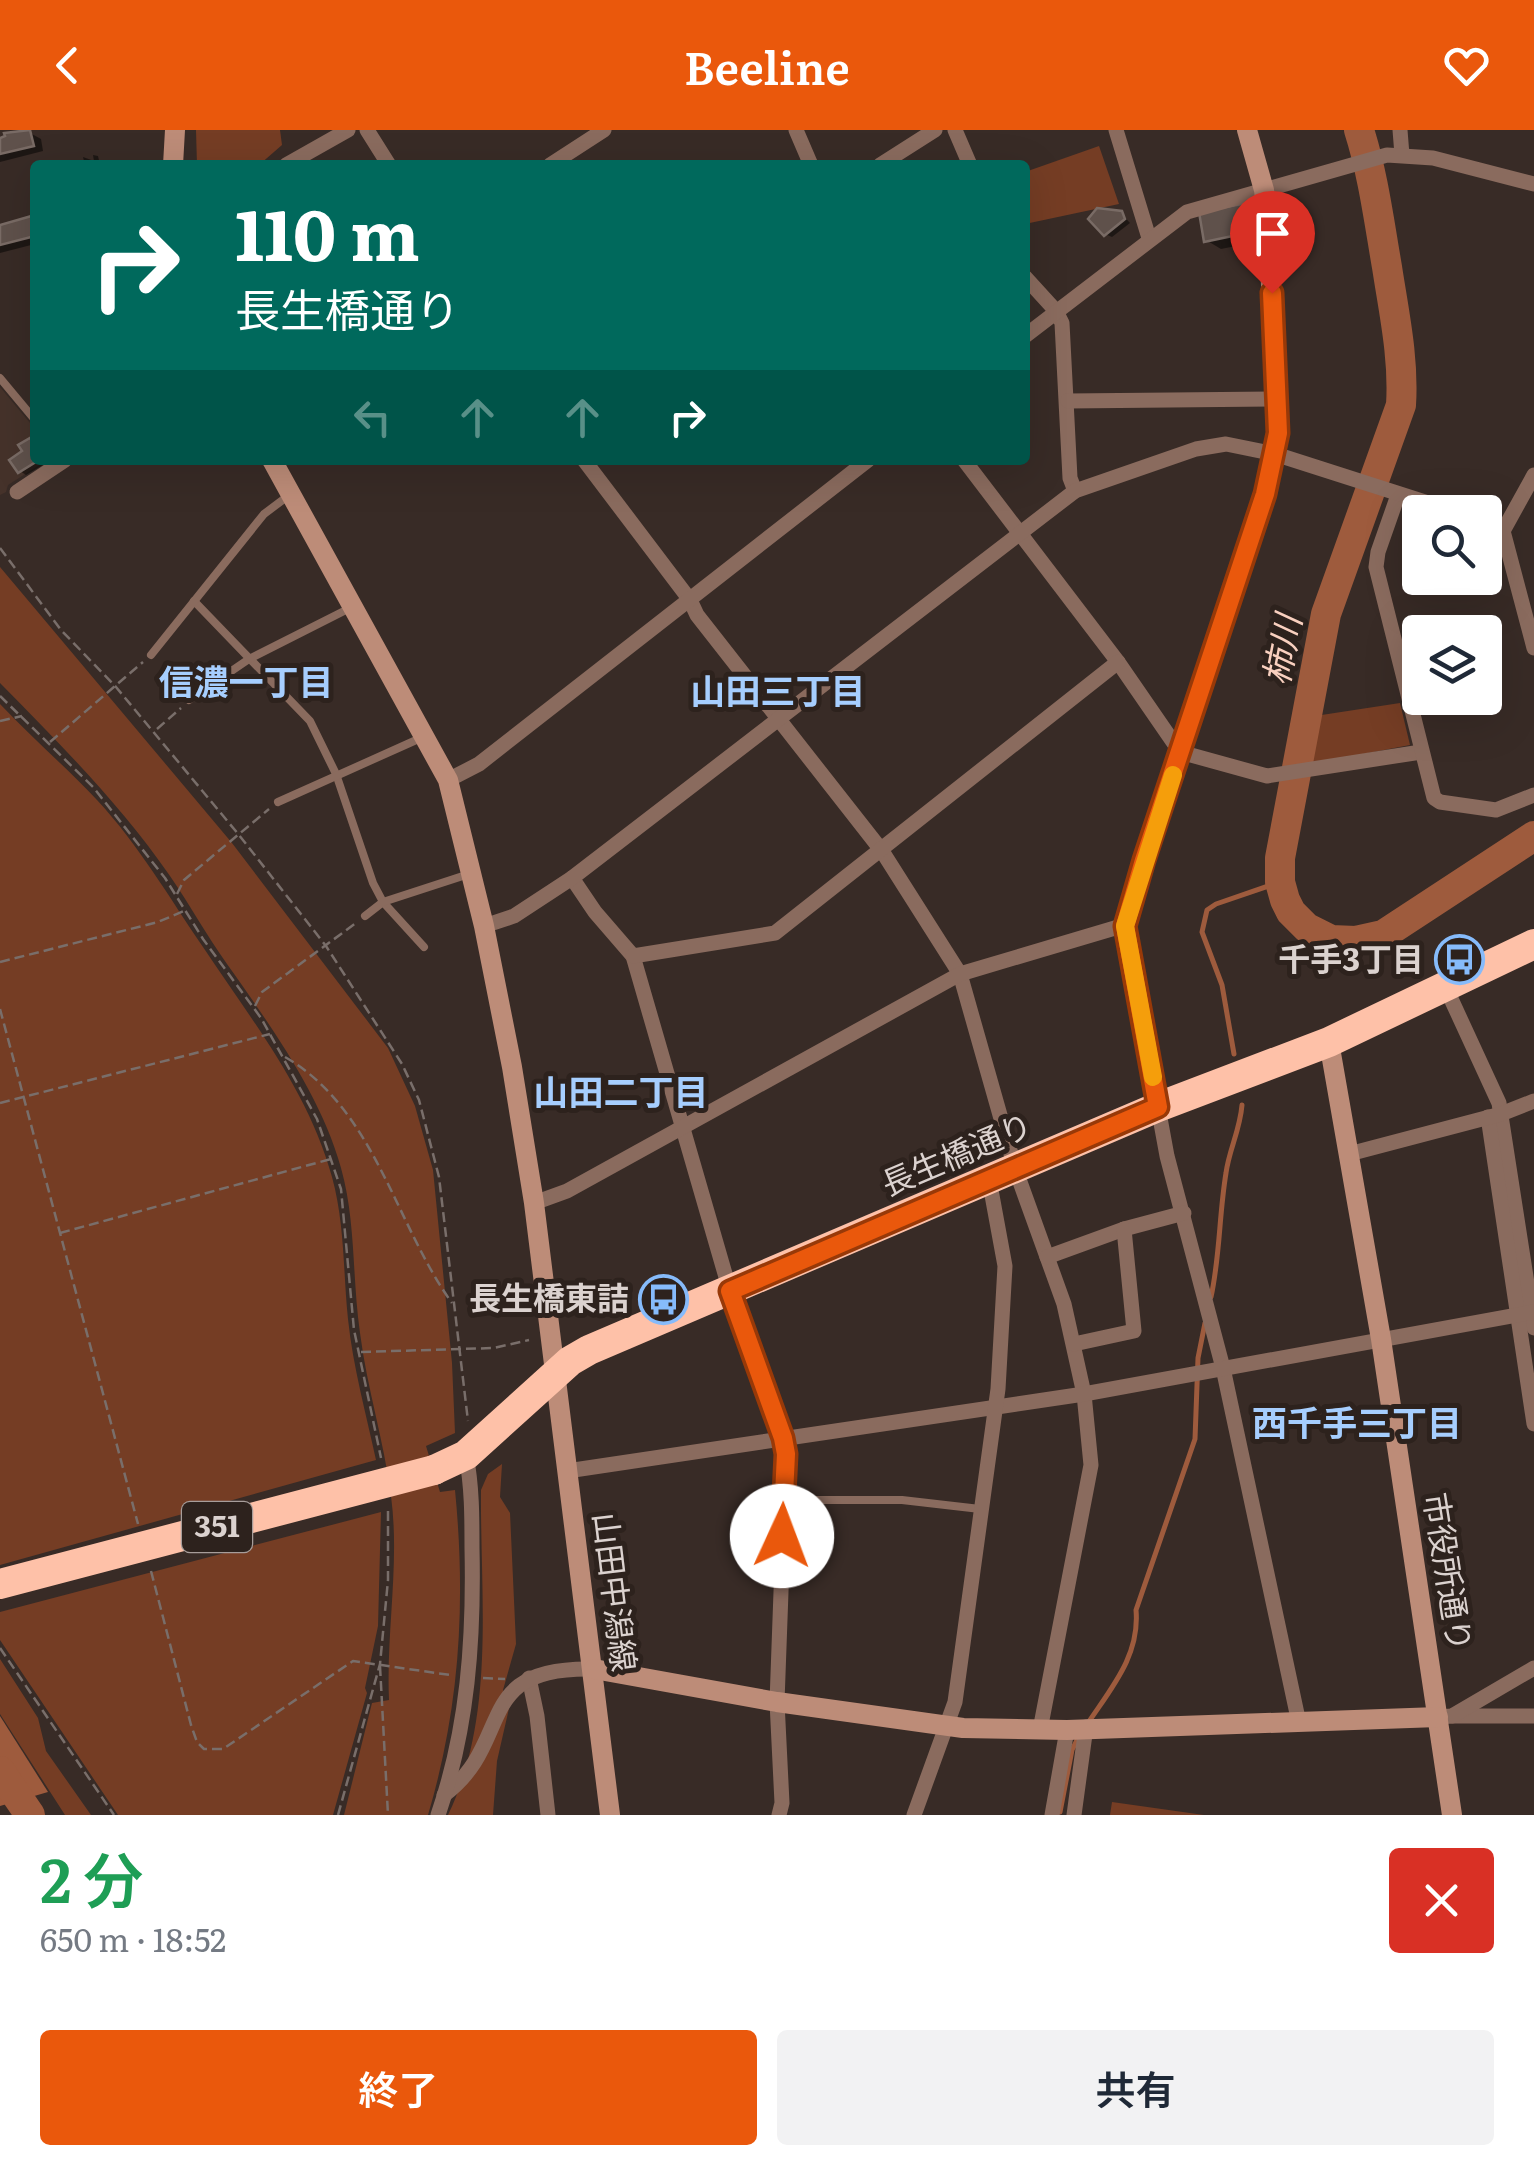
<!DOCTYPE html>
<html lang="ja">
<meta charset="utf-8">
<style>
:root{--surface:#fff;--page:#f2f2f3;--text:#1f2937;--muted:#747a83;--accent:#ea580c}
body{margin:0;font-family:Literata,"Noto Sans JP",serif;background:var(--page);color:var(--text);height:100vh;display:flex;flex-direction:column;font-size:38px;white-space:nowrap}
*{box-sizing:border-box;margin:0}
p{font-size:32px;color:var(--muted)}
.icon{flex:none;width:55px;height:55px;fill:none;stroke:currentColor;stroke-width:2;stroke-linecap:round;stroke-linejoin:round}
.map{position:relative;height:1685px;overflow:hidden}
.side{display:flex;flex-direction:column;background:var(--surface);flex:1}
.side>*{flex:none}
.top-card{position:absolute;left:30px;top:30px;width:1000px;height:305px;border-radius:10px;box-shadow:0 10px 40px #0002;background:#00695c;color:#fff;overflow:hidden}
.buttons{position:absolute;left:1402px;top:365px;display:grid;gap:20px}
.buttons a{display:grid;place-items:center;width:100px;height:100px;border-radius:10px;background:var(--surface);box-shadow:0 10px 40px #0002;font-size:50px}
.pin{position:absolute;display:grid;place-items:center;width:85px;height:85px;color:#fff;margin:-102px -42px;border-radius:50% 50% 50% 0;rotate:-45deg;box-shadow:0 0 10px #0007}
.pin .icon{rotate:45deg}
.me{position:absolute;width:110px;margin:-55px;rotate:2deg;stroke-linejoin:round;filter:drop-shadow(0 0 8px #0008)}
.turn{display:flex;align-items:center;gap:35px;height:210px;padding:0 40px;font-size:45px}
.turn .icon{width:130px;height:130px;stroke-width:2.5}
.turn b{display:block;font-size:70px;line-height:85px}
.lanes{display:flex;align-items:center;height:95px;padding:0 40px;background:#0003;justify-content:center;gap:50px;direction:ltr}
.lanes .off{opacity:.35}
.round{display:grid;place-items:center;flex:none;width:105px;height:105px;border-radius:10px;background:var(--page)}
.summary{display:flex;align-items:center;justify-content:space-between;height:170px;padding:0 40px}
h1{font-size:60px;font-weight:600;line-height:75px;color:#1e9e55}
.button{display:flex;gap:20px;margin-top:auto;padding:20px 40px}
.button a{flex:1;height:115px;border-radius:10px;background:var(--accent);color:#fff;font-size:40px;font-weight:600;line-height:115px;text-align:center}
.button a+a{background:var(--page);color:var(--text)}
header{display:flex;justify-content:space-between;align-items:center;height:130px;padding:0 40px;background:var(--accent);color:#fff;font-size:45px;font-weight:600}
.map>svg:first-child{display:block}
</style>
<header><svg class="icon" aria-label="back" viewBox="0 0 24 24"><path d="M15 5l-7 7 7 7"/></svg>Beeline<svg class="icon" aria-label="heart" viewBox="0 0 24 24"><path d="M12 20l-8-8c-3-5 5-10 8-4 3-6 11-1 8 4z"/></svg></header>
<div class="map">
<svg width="1534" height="1685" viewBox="0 0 1534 1685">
<rect width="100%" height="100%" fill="#382b26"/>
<polygon fill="#45322a" points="0,257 35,299 35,330 47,330 8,355 6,362 0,365"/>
<g fill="#753d24">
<polygon points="196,0 280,0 282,15 259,35 197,35"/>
<polygon points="1099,16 1119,74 1025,94 1025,42"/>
<path d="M0,437l232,276 156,205 27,58 18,64 19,193 3,70 -29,13 14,46 15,-2c11,112 5,217 -27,325h-84l28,-112 17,-3c-3,-68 11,-137 2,-204 -7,-55 -24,-108 -31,-163 -8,-55 -4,-112 -19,-165 -20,-73 -71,-143 -114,-204 -20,-28 -37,-59 -57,-88 -49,-71 -110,-132 -170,-193z"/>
<polygon points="1400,573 1410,615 1306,635 1315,586"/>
<path d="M0,574c31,33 66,63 97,96 41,44 72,97 106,147 49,74 105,143 129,230 13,47 11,95 16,142 5,48 18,94 28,141l-376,105z"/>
<path d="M502,1334l-2,33 10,16 6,131 -13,46 7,14 -13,57 -4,54h-45c48,-100 32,-217 33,-325l7,-16z"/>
<polygon points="381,1382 378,1496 365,1558 367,1563 333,1685 118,1685 0,1510 0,1482"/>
<polygon points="0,1529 38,1588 46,1621 91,1685 65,1685 0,1584"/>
<polygon points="1112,1672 1204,1685 1110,1685"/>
</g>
<polygon fill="#9e5b3d" points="0,1586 48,1662 0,1676"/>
<g fill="#0007">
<polygon points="30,3 41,9 43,21 0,32 0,10"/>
<polygon points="93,25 98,26 100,35 85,35 83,27 94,31"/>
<polygon points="1241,76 1256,85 1261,111 1221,119 1206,110"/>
<polygon points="1121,83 1130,93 1112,107 1105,104"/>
<polygon points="35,88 35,114 0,123 0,97"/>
<polygon points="30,311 35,314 35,330 48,332 26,345 20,341"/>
</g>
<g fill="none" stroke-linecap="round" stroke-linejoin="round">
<g stroke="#9e5b3d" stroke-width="5">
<polyline points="1234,924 1222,855 1202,802 1207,780 1216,774 1280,752"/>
<path d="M1211,1167c9,-41 8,-82 15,-124 3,-23 14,-43 16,-68"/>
<path d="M1088,1593c24,-36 52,-68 48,-113l59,-171 3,-81 7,-35"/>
<polyline points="1060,1682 1072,1620 1079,1606"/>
</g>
<g stroke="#9e5b3d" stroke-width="30">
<path d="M1359,0c14,44 20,91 28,137 7,46 17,91 14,138l-75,209 -46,244v24l5,18 6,12 16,16 24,12 25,1 27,-6 151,-99"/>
<polyline points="0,1641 30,1685"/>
</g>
</g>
<g fill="#5f514b" stroke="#796b65" stroke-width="2.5">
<polygon points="30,0 34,16 0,24 0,8 5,6 4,3"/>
<polygon points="1242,74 1247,103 1204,112 1199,82"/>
<polygon points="1097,78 1122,81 1125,89 1104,106 1088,89"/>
<polygon points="35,85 35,106 0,115 0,95"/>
<polygon points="30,308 35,316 35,330 39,330 18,343 9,330 22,321 18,315"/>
</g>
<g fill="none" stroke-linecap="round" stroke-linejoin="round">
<g stroke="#796e6a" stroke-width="2.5" stroke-dasharray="10 5" stroke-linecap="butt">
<polyline points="0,418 61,500 116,557 239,705 326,816 402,934 419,970 439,1047 468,1291"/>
<polyline points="0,566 93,657 165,748 203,809 261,888 317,989 341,1059 354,1200 381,1328"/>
<polyline points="0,591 22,586"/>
<polyline points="157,599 181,578"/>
<polyline points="50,612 143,532"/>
<polyline points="177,764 184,750 269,679"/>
<polyline points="0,832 158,792 184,781"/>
<polyline points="255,876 262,862 356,793"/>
<polyline points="0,879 138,1394"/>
<path d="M285,927c90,52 110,167 167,246"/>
<polyline points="0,973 270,904"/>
<polyline points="60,1103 331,1029"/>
<polyline points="361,1222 494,1218 529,1210"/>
<polyline points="151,1441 191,1595 197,1612 204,1619 223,1619 353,1531 450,1545"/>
<polyline points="0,1518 114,1685"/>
<polyline points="380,1536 388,1685"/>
<polyline points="483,1548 505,1549"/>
<polyline points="338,1685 380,1534 388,1450 388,1376"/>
</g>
<g stroke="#8a6b5e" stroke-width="8">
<polyline points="0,248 35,290"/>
<polyline points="194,471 310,591 336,644 373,753 383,772 424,817"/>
<polyline points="151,525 264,384 288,366"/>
<polyline points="189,570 249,529 350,478"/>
<polyline points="278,672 423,607"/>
<polyline points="365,786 383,772 469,744"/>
<polyline points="784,1370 902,1370 980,1379"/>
</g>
<g stroke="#8a6b5e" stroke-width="15">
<polyline points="367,0 389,35"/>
<polyline points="796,0 811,35"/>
<polyline points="955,0 970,35"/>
<polyline points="1116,0 1149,108"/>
<polyline points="1400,0 1402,25"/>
<polyline points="286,35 348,0"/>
<polyline points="550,35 604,0"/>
<polyline points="880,35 935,0"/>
<polyline points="1025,147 1056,181 1062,193 1070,348 1075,361"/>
<polyline points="1025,206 1187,82 1387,25 1433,28 1534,54"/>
<polyline points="1068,271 1277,269"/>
<polyline points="584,330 690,470 697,485 882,721 960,844 1015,1038 1064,1174 1084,1264 1091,1335 1040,1600"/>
<polyline points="964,330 1118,532 1180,622 1267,646 1421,622"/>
<polyline points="1534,345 1503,401 1534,518"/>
<polyline points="17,362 65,330"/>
<polyline points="1398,365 1378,422 1376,437 1434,668 1440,672 1496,680 1534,665"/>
<polyline points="448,650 479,634 868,330"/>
<polyline points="572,748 595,782 633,826 730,1161 783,1308 786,1324 777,1572 782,1673 779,1685"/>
<polyline points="484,796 514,786 572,748 1075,361 1196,319 1226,314 1275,324 1456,382"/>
<polyline points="633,826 775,803 1118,532"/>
<polyline points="1446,858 1499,973 1534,1198"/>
<polyline points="1158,977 1167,1026 1223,1238 1299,1593"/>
<polyline points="1488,987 1534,1294"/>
<polyline points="1349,1024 1501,984 1534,971"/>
<polyline points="534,1073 567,1061 960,844 1125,795"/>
<polyline points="1047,1127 1124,1099 1184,1083"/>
<polyline points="1074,1214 1134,1201 1124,1099"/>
<polyline points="567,1341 1084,1264 1534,1182"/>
<polyline points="529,1548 537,1586 548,1685"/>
<polyline points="1452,1586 1534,1586"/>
<polyline points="1438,1587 1452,1586 1534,1538"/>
<path d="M444,1665c72,-54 26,-129 150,-126"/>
<path d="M438,1685c30,-87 36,-176 34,-267 0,-31 0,-62 -6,-93"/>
<polyline points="914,1685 955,1572 998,1259 1005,1136 989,1049"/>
<polyline points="1052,1685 1067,1600"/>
<polyline points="1074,1685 1086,1597"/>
</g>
<g stroke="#bd8c78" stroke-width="20">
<polyline points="173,35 175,0"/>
<polyline points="272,330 448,650 484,796 512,937 534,1073 610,1685"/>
<polyline points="1329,912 1381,1209 1452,1685"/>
<polyline points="1158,977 1125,795 1143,729 1265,364 1278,303 1268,92 1264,60 1247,0"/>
<polyline points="594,1539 777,1572 963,1598 1067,1600 1438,1587"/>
</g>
<polyline stroke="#fec1a8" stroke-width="30" points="434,1340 466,1325 570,1231 589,1220 1158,977 1329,912 1534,814"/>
<polyline stroke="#fec1a8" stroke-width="30" points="0,1454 434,1340"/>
</g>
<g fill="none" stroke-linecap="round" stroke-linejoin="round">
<defs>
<polyline id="route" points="782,1406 786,1324 783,1308 730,1161 1158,977 1125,796 1144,730 1265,364 1278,303 1272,163"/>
</defs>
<use href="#route" stroke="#983908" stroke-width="25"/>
<use href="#route" stroke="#ea580c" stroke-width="18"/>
<polyline stroke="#f59e0b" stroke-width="18" points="1153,947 1125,796 1173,645"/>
</g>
<defs>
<symbol id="bus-ring" viewBox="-11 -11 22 22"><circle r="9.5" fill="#2d221d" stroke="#86bbfb" stroke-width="1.5"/><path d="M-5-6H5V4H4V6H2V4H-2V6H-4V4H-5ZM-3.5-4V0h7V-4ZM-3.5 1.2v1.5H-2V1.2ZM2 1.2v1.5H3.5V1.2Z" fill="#86bbfb"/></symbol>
</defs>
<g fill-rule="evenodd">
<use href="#bus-ring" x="1432" y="802" width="55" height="55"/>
<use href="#bus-ring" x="636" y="1142" width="55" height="55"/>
</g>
<g text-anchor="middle" stroke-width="10" stroke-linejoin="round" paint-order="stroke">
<rect fill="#2d221d" stroke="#a79d9a" stroke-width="2.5" x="182" y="1372" width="70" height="50" rx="8"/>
<g font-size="30" font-weight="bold" fill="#dbd2cf">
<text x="217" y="1407">351</text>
</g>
<g font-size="32" font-weight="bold" fill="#dbd2cf" stroke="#2d221d" text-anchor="end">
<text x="1424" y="841">千手3丁目</text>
<text x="629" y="1180">長生橋東詰</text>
</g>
<g font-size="32" fill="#dbd2cf" stroke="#2d221d">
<text transform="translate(957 1025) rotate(-23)" y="11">長生橋通り</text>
<text transform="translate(1447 1442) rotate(81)" y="11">市役所通り</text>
<text transform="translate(614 1462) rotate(83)" y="11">山田中潟線</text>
</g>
<g font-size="35" font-style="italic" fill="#f9d0bf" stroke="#2d221d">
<text transform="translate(1283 520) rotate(-79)" y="12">柿川</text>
</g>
<g font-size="35" font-weight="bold" fill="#a6cefe" stroke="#2d221d">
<text x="246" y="565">信濃一丁目</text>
<text x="778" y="574">山田三丁目</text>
<text x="621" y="975">山田二丁目</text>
<text x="1357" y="1306">西千手三丁目</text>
</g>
</g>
</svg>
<div class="buttons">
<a><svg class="icon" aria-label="search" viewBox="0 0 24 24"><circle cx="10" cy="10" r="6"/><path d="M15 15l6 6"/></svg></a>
<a><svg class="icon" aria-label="layers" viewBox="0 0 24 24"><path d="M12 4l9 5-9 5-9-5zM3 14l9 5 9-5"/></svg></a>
</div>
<div class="pin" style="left:1272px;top:163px;background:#d93025"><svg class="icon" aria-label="arrive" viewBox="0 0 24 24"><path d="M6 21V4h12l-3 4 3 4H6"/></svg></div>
<svg class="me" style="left:782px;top:1406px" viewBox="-20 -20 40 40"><circle r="19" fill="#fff"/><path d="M0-13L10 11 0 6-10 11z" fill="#ea580c"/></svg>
<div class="top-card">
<div class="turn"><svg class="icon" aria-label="right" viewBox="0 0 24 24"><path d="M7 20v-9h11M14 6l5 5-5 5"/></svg><div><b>110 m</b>長生橋通り</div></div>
<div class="lanes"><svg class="icon off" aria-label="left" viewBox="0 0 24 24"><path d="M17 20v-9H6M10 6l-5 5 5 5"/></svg><svg class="icon off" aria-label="ahead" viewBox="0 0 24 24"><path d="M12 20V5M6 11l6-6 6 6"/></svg><svg class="icon off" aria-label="ahead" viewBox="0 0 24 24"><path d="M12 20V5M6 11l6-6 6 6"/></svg><svg class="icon" aria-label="right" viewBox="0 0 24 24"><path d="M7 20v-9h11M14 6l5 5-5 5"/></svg></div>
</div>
</div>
<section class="side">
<div class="summary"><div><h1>2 分</h1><p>650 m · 18:52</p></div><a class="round" style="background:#d93025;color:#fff"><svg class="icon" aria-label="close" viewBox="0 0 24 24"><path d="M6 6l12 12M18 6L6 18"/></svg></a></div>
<div class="button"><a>終了</a><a>共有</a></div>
</section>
